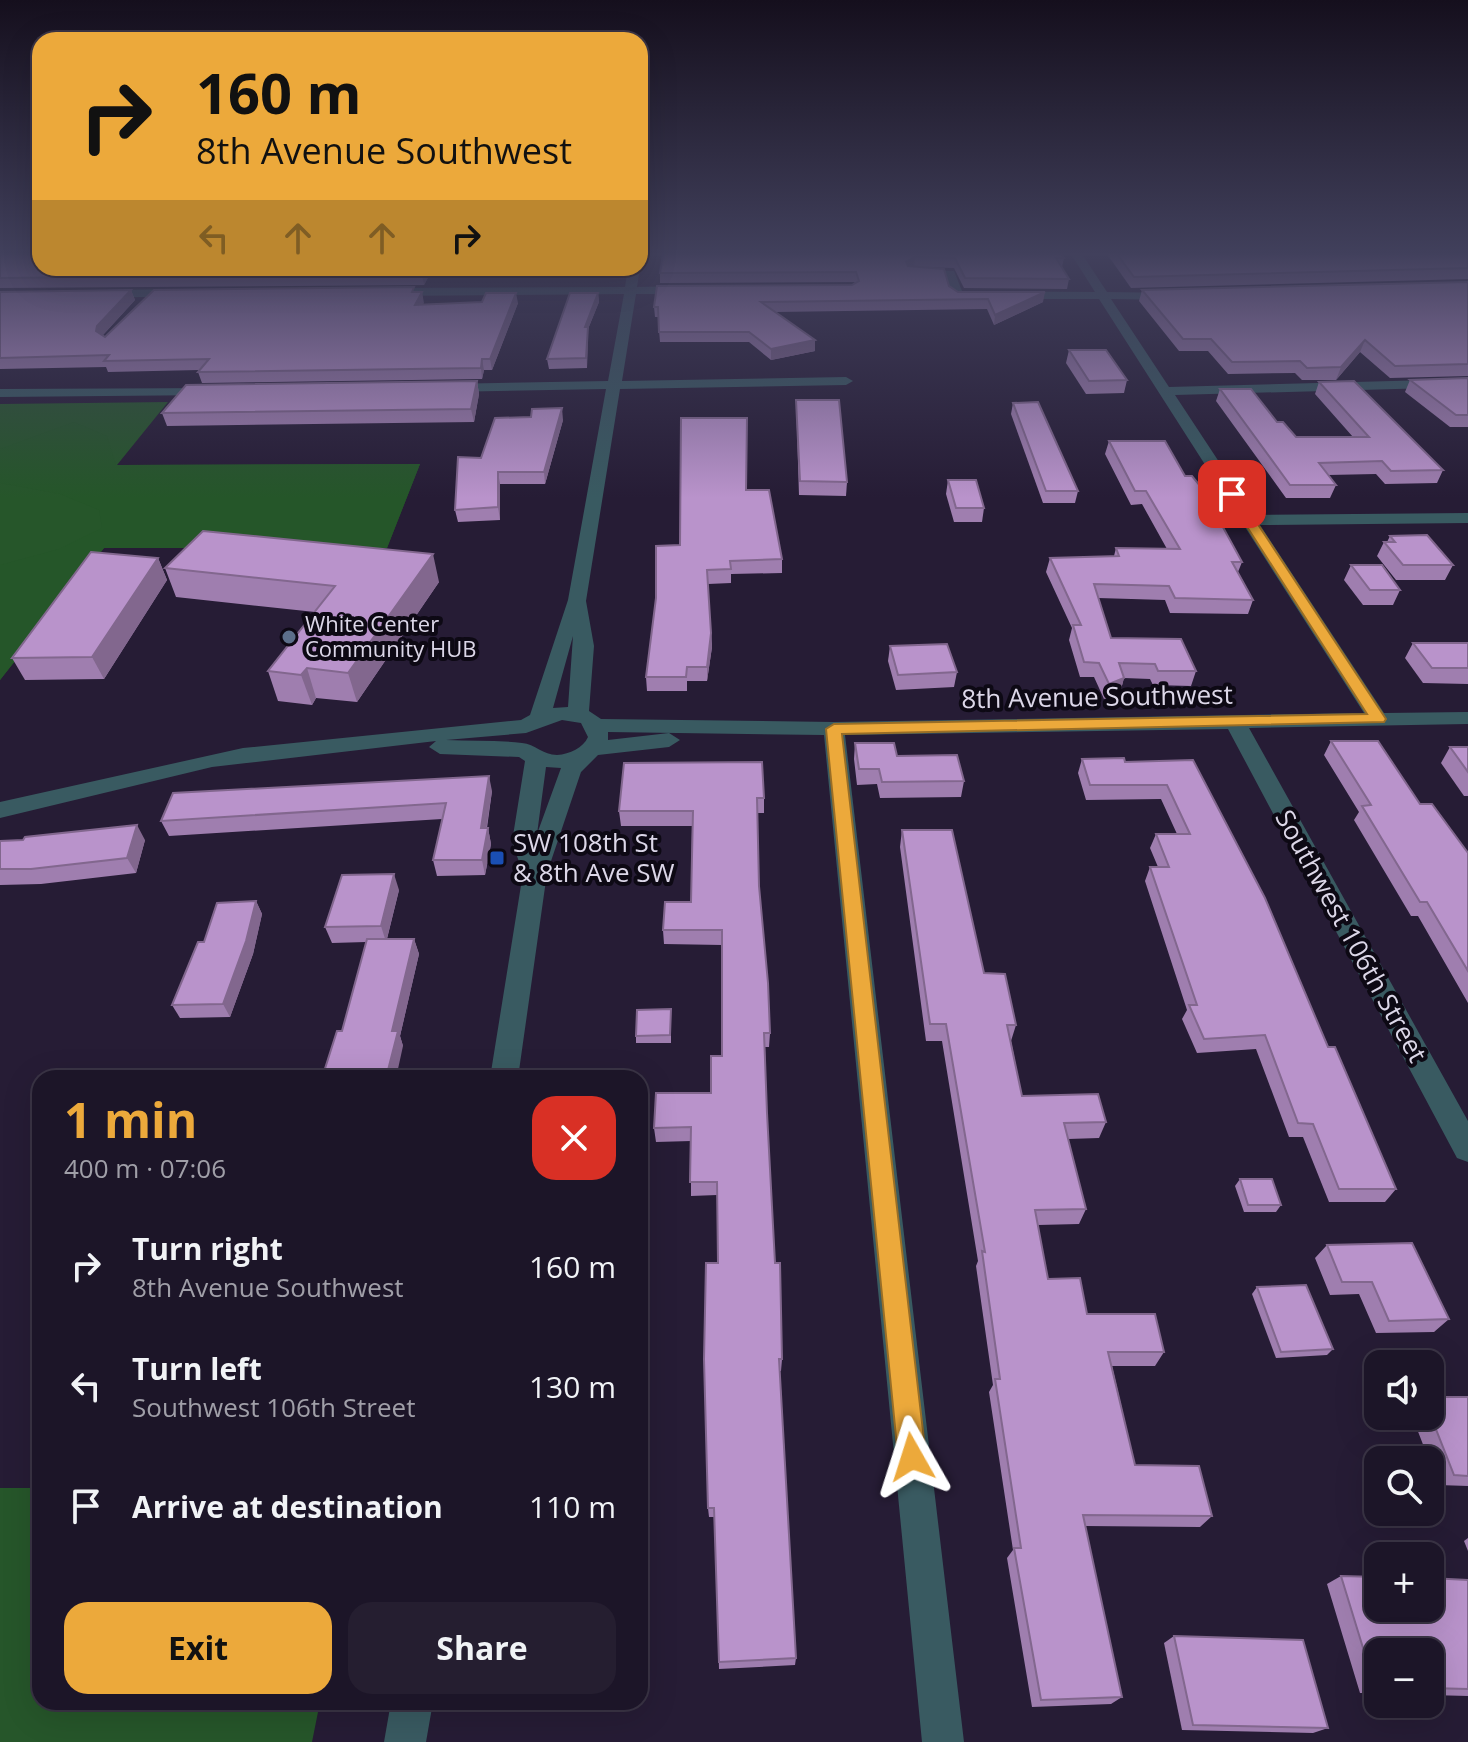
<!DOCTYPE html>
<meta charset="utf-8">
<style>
:root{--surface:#1c1528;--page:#251e30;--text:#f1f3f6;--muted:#a09fa8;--line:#3a3445;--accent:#eca93b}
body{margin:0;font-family:"Open Sans",sans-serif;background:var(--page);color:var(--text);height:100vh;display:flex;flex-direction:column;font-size:30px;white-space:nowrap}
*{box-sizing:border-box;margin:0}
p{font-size:26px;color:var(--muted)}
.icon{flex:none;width:44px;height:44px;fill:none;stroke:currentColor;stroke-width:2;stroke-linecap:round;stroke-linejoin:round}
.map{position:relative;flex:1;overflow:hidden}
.side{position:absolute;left:32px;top:1070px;width:616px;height:640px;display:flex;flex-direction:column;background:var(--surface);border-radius:24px;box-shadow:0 8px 32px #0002,0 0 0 2px var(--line)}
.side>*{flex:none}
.guide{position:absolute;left:32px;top:32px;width:616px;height:244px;border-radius:24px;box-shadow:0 8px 32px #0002,0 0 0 2px var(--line);background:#eca93b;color:#111;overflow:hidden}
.fabs{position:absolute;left:1364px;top:1350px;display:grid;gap:16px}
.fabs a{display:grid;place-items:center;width:80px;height:80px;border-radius:16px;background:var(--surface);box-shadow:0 8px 32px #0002,0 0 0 2px var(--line);font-size:40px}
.pin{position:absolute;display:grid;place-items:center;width:68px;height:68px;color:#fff;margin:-34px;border-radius:16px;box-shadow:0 4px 12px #0006}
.me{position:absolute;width:88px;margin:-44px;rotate:354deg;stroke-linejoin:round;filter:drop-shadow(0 0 6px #0008)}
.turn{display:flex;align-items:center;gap:28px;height:168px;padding:0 32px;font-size:36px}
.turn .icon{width:104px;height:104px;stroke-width:2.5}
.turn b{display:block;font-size:56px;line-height:68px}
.lanes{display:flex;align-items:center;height:76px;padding:0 32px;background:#0003;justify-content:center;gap:40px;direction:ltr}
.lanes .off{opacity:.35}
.round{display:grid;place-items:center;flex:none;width:84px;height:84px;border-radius:24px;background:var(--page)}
.summary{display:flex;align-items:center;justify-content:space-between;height:136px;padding:0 32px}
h1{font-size:48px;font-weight:700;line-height:60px;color:var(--accent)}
.primary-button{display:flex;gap:16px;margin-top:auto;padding:16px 32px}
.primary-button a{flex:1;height:92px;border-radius:24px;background:var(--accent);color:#111;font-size:32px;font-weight:700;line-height:92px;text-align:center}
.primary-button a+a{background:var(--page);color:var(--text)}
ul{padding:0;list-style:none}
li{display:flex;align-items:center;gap:24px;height:120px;padding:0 32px}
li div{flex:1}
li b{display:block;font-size:30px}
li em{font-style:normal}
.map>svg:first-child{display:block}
</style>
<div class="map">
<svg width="1468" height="1742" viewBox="0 0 1468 1742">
<rect width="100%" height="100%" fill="#261c35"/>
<g fill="#26562a">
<polygon points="168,402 117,465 420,464 387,548 104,548 0,680 0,404"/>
<polygon points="0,1488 40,1488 40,1702 320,1702 312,1742 0,1742"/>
</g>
<polygon fill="#255629" points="74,422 107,436 116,465 420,464 387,548 104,548 0,680 0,565 59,549 102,528 99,510 60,494 0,483 0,449"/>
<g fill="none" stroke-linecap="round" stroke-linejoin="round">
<g fill="#395a61" fill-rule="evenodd">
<path d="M1071,254h11l25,38 71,1 2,3 -6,4 -63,-1 58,88 299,-8v8l-293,8 79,120 214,-2v10l-208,2 124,188 84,-1v12l-219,4 219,393v41l-11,-4 -229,-429 -383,6 119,1007h-42l-98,-1007 -216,-3v8l61,-7 11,7 -11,7 -71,8 -17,17 -34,101 -29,205h-28l33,-205 -11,-31 13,-81 -6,-4 -79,-3 -11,-7 7,-6 -224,26 -212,51v-16l243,-54 278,-28 9,-5 38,-115 38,-211 -160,3 -7,-4 7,-4 162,-3 16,-87 -242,2 -6,-4 6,-4 243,-1 3,-19h12l-3,19 52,-1 6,4 -6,4h-53l-14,87 224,-4 7,4 -7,4 -226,4 -34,212 8,45 -5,65 12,8 233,3 530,-9 -265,-414h-142l-6,-4 -6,-19h-31l-6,-3 6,-3 40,1 8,20 133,1zM573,636l-5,71 -15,1zM562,720l19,3 7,14c-5,11 -18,17 -31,18 -14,0 -22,-11 -35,-12 -25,-3 -51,-2 -76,-3l80,-7zM546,767l15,1 -24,66z"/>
<polygon points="181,289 185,290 185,296 102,298 96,294 102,290"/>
<polygon points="219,388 219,394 214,395 0,397 0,389"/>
<polygon points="391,1702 433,1702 426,1742 384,1742"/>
</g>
</g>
<g fill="#9f7eaf">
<polygon points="0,254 433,268 424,285 0,288"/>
<polygon points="663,254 1064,258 1062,267 1069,279 1067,289 964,288 954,268 923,267 958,292 1043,302 994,325 987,309 775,312 815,351 771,360 749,342 660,342 658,317 655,317 654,307 852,285 855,282 660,283 660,273"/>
<polygon points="1107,254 1468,254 1468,279 1131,288"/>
<polygon points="1468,282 1468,376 1390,378 1360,352 1336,380 1302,380 1295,373 1228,374 1208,351 1179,351 1139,301 1142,290"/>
<polygon points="131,290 135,300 103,335 105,337 415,292 422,292 423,304 518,303 492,370 484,370 482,379 202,383 198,372 199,370 108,372 106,367 0,369 0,292"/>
<polygon points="598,293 599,302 588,329 587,368 549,369 547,359"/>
<polygon points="1069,350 1127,380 1124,393 1086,394 1066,363"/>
<polygon points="1468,378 1468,427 1450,427 1405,392 1410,380"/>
<polygon points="477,381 479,394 474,422 167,426 162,413"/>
<polygon points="1319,382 1443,470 1437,483 1385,484 1376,474 1328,475 1336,485 1330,498 1286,498 1216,401 1220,389 1277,422 1296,437 1353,437 1315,394"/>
<polygon points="796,400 847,482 846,496 799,495"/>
<polygon points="1013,403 1078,491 1075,503 1043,503 1011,414"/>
<polygon points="563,420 545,484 500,484 500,520 458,522 455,510 481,458"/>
<polygon points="1109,441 1185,476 1242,562 1238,572 1253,600 1248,614 1170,613 1165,600 1098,598 1111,638 1196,671 1191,686 1153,685 1150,679 1124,678 1120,693 1104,699 1094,677 1080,677 1069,640 1072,628 1046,572 1050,558 1114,556 1116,548 1167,549 1142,504 1131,505 1105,454"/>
<polygon points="948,480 984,508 982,522 954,522 946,494"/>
<polygon points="746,490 782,559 782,573 731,574 731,583 708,584 712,647 707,681 687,681 687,691 647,691 646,677 680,545"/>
<polygon points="1390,536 1453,565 1445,580 1396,580 1377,556 1384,542 1387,542"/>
<polygon points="158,558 167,580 104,679 25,680 12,658"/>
<polygon points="1351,565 1400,590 1393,605 1363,605 1344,580"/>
<polygon points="165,568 439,582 357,702 316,698 312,705 278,701 268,671 315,612 176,597"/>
<polygon points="1413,643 1468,643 1468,684 1423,683 1405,658"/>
<polygon points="890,646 957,672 954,687 896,690 888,661"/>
<polygon points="1331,741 1420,804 1468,853 1468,1003 1418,916 1411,916 1354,820 1359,812 1324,755"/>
<polygon points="855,743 897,756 964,781 961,797 880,798 877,784 857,785 854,759"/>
<polygon points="1450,747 1468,747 1468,796 1464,796 1441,763"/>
<polygon points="1082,759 1125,762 1193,760 1396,1189 1385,1202 1329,1202 1303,1137 1289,1137 1256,1049 1197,1053 1182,1019 1187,1010 1145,881 1150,867 1158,867 1150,848 1156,834 1177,834 1161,799 1086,800 1078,773"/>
<polygon points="492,791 487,828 488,828 491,844 485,875 437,876 433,860 442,819 169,836 161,821"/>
<polygon points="764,798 764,813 757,813 759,886 770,1033 769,1047 765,1047 767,1113 775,1263 782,1359 781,1371 780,1371 796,1658 795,1665 719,1669 715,1517 709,1517 708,1508 718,1263 717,1195 691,1196 691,1141 656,1142 654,1128 711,1093 722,1056 722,945 664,944 663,930 691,902 692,826 621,826 619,811"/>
<polygon points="902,830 984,973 1016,1025 1011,1041 1022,1096 1106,1122 1099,1138 1068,1139 1086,1209 1079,1224 1038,1225 1048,1279 1087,1314 1164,1352 1155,1366 1112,1366 1135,1465 1212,1516 1200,1527 1085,1526 1122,1697 1111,1704 1032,1707 1007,1558 1013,1550 989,1392 993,1385 976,1266 978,1261 942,1041 926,1041 900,847"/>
<polygon points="145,840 136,873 41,884 0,885 0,841"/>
<polygon points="399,890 387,939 414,939 419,954 400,1036 403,1046 342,1031 366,942 332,943 325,927"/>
<polygon points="256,901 262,914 253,954 230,1017 180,1018 172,1005 204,942"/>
<polygon points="671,1017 671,1043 636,1043 636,1036"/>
<polygon points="1240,1179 1281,1205 1276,1212 1244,1212 1235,1186"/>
<polygon points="1327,1245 1449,1319 1434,1332 1376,1333 1359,1294 1330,1295 1315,1258"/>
<polygon points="1257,1287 1333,1349 1327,1355 1276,1358 1252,1294"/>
<polygon points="1430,1397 1468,1397 1468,1486 1438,1485 1430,1464 1430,1460 1429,1460 1412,1416 1430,1416"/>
<polygon points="1468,1538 1468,1551 1464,1541"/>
<polygon points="1341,1576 1468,1580 1468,1696 1430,1695 1430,1652 1378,1652 1378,1693 1360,1693 1327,1584"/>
<polygon points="1174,1636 1328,1728 1313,1733 1182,1730 1164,1643"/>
</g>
<g fill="#82678e">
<polygon points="915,257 914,267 905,272 906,262"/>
<polygon points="426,268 433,268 424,285 422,274"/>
<polygon points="131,290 135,300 101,337 96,331 97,326"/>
<polygon points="422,292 424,303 417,315 415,305"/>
<polygon points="1045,292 1043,302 994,325 995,315"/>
<polygon points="516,293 518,303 492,370 490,359"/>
<polygon points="598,293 599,302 588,329 587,368 585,327"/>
<polygon points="815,340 815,351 771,360 771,349"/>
<polygon points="1365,340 1360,352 1336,380 1341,367"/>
<polygon points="482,359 484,370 482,379 481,368"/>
<polygon points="477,381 479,394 474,422 471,409"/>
<polygon points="562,408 563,420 545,484 544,472"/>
<polygon points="498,472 500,484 500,520 498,507"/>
<polygon points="433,554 439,582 357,702 348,673"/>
<polygon points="158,558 167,580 104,679 92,657"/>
<polygon points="711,633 712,647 707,681 707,667"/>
<polygon points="307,668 316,698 312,705 301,675"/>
<polygon points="1124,678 1120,693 1104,699 1109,684"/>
<polygon points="489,776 492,791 484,844 481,828"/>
<polygon points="137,825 145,840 136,873 127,858"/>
<polygon points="488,828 491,844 485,875 482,860"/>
<polygon points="394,874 399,890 386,942 381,926"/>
<polygon points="256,901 262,914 253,954 230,1017 223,1004"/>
<polygon points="414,939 419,954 400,1036 403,1046 396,1078 386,1078 392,1031"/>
</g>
<g fill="#b993cb" stroke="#82678e" stroke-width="2">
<polygon points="0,254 40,254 40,268 426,268 422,274 0,278"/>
<polygon points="663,254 1061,254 1064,258 1056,258 1069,279 965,278 955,258 915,257 906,262 908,266 944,269 949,286 958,292 1045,292 995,315 988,299 761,302 815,340 771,349 749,332 659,332 658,307 654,307 657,286 852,285 859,281 856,272 660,273"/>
<polygon points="1117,254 1468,254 1468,268 1134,277"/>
<polygon points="1468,282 1468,364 1395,366 1365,340 1341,367 1307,368 1300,361 1232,362 1211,339 1183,339 1142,290"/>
<polygon points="414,287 412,292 422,292 415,305 482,302 486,293 516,293 490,359 482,359 481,368 198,372 209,359 104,361 109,355 0,358 0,292 131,290 97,326 96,331 105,337 154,290"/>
<polygon points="570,293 598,293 585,327 588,327 586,358 547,359"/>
<polygon points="1069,350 1106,350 1127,380 1089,381"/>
<polygon points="1468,378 1468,415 1456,415 1410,380"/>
<polygon points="477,381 471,409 162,413 186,385"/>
<polygon points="1354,381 1443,470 1391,471 1382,461 1319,463 1336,485 1290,485 1220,389 1251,389 1277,422 1283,422 1296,437 1369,437 1319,382"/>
<polygon points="796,400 839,400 847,482 800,481"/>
<polygon points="1038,402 1078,491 1046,491 1013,403"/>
<polygon points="562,408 544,472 498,472 498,507 455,510 458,457 481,458 495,418 531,417 532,409"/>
<polygon points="681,418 747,418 746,490 769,490 782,559 730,561 731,569 707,570 711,633 707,667 687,667 686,677 646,677 656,598 656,546 680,545"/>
<polygon points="1109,441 1165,441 1185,476 1192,476 1201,487 1242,562 1232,562 1253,600 1175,598 1169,586 1094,584 1111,638 1181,639 1196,671 1158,671 1155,664 1119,663 1124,678 1109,684 1099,663 1084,662 1073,625 1081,625 1050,558 1119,556 1116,548 1180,549 1146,491 1135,491"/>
<polygon points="948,480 976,480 984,508 956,508"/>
<polygon points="203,531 433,554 348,673 307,668 301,675 268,671 335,586 165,568"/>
<polygon points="1427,535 1453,565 1403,565 1384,542 1395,542 1390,536"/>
<polygon points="91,552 158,558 92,657 12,658"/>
<polygon points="1351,565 1382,565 1400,590 1370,590"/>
<polygon points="1413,643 1468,643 1468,668 1432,668"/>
<polygon points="947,644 957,672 898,675 890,646"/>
<polygon points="1331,741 1378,741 1420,804 1432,804 1468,853 1468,971 1427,902 1420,902 1362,806 1371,805"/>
<polygon points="855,743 894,743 897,756 957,755 964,781 882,782 879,769 859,769"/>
<polygon points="1450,747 1468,747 1468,772"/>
<polygon points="1124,758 1125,762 1193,760 1265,898 1328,1047 1335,1047 1396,1189 1339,1189 1313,1124 1298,1123 1265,1035 1204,1039 1189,1005 1197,1005 1150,867 1169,867 1156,834 1190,834 1167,785 1090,785 1082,759"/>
<polygon points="762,762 764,798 757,798 759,886 768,983 770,1033 764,1033 767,1113 775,1263 780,1263 782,1359 779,1359 796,1658 719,1662 714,1508 708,1508 704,1359 706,1263 718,1263 717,1182 690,1182 691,1127 654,1128 656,1093 711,1093 711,1056 722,1056 722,930 663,930 665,902 691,902 693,811 619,811 624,763"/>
<polygon points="489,776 481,828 488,828 482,860 433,860 446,803 161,821 173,793"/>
<polygon points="137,825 127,858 31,869 0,869 0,841 23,840 25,837"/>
<polygon points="902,830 952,830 984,973 1005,974 1016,1025 1007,1025 1022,1096 1098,1094 1106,1122 1064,1123 1086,1209 1035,1210 1048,1279 1080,1278 1087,1314 1155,1314 1164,1352 1108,1352 1135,1465 1199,1466 1212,1516 1083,1515 1122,1697 1041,1700 1014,1548 1021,1548 995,1379 1000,1379 982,1251 985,1252 946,1024 930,1024"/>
<polygon points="394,874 381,926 325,927 342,875"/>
<polygon points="256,901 246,941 223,1004 172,1005 198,942 204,942 217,903"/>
<polygon points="367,939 414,939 392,1031 398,1031 386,1078 322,1078 337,1031 342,1031"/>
<polygon points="671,1009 670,1035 636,1036 637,1010"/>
<polygon points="1240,1179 1272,1179 1281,1205 1248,1205"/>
<polygon points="1412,1243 1449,1319 1389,1321 1372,1282 1342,1282 1327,1245"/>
<polygon points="1306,1285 1333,1349 1281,1352 1257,1287"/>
<polygon points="1430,1397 1468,1397 1468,1476 1454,1475 1430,1414"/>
<polygon points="1341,1576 1378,1577 1378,1608 1430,1608 1430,1578 1468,1580 1468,1689 1430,1688 1430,1652 1378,1652 1378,1687 1375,1687"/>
<polygon points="1174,1636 1303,1640 1328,1728 1193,1725"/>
</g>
<linearGradient id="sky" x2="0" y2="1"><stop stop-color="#150f1d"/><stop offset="0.51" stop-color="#41405c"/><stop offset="1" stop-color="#41405c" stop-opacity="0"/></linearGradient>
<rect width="1468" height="498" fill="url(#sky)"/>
<polygon fill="#eca93b" stroke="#996e26" stroke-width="2" points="1227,491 1238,494 1386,719 1384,722 842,734 926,1457 922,1467 912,1471 902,1467 898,1457 826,729 834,724 1367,714 1226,494"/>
<circle fill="#5c6f8a" stroke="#0d0914" stroke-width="3" cx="289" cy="637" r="8"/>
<rect fill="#1a4fb4" stroke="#0d0914" stroke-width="3" x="489" y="850" width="16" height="16" rx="4"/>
<g text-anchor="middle" stroke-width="8" stroke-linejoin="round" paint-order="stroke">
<g font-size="22" fill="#dcd7e8" stroke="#0d0914" text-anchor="start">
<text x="305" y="632">White Center<tspan x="305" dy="25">Community HUB</tspan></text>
</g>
<g font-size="26" fill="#dcd7e8" stroke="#0d0914">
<text transform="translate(1097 697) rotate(-1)" y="9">8th Avenue Southwest</text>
<text transform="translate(1351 936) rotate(61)" y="9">Southwest 106th Street</text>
</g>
<g font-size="26" fill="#dcd7e8" stroke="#0d0914" text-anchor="start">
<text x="513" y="852">SW 108th St<tspan x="513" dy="30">&amp; 8th Ave SW</tspan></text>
</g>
</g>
</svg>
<div class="fabs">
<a><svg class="icon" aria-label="sound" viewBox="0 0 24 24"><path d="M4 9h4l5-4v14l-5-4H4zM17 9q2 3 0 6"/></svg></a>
<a><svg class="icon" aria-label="search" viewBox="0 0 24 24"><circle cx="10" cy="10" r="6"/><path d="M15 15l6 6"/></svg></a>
<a>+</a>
<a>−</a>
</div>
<div class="pin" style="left:1232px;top:494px;background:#d93025"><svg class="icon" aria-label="arrive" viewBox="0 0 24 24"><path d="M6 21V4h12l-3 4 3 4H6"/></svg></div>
<svg class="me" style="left:912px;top:1457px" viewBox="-20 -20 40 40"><path d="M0-17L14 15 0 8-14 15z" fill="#eca93b" stroke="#fff" stroke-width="4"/></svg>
<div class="guide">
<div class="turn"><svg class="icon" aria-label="right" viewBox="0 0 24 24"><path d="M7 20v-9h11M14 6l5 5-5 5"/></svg><div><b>160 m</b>8th Avenue Southwest</div></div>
<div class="lanes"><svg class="icon off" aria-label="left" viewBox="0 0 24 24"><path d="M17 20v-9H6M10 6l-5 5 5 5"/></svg><svg class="icon off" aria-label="ahead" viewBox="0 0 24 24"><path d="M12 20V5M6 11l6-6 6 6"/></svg><svg class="icon off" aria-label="ahead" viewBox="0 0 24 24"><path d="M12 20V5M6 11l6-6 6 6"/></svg><svg class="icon" aria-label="right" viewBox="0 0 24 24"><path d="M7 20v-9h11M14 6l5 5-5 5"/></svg></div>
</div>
<section class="side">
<div class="summary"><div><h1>1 min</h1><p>400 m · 07:06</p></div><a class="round" style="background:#d93025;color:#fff"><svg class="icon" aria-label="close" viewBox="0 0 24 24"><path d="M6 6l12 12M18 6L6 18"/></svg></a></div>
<ul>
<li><svg class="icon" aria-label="right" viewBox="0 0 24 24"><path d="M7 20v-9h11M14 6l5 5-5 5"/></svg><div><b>Turn right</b><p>8th Avenue Southwest</p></div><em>160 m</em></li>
<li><svg class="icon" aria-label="left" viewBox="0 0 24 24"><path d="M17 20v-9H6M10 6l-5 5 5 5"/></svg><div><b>Turn left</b><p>Southwest 106th Street</p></div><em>130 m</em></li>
<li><svg class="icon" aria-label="arrive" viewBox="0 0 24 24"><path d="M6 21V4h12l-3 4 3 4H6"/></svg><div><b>Arrive at destination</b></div><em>110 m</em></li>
</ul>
<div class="primary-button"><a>Exit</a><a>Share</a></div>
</section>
</div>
